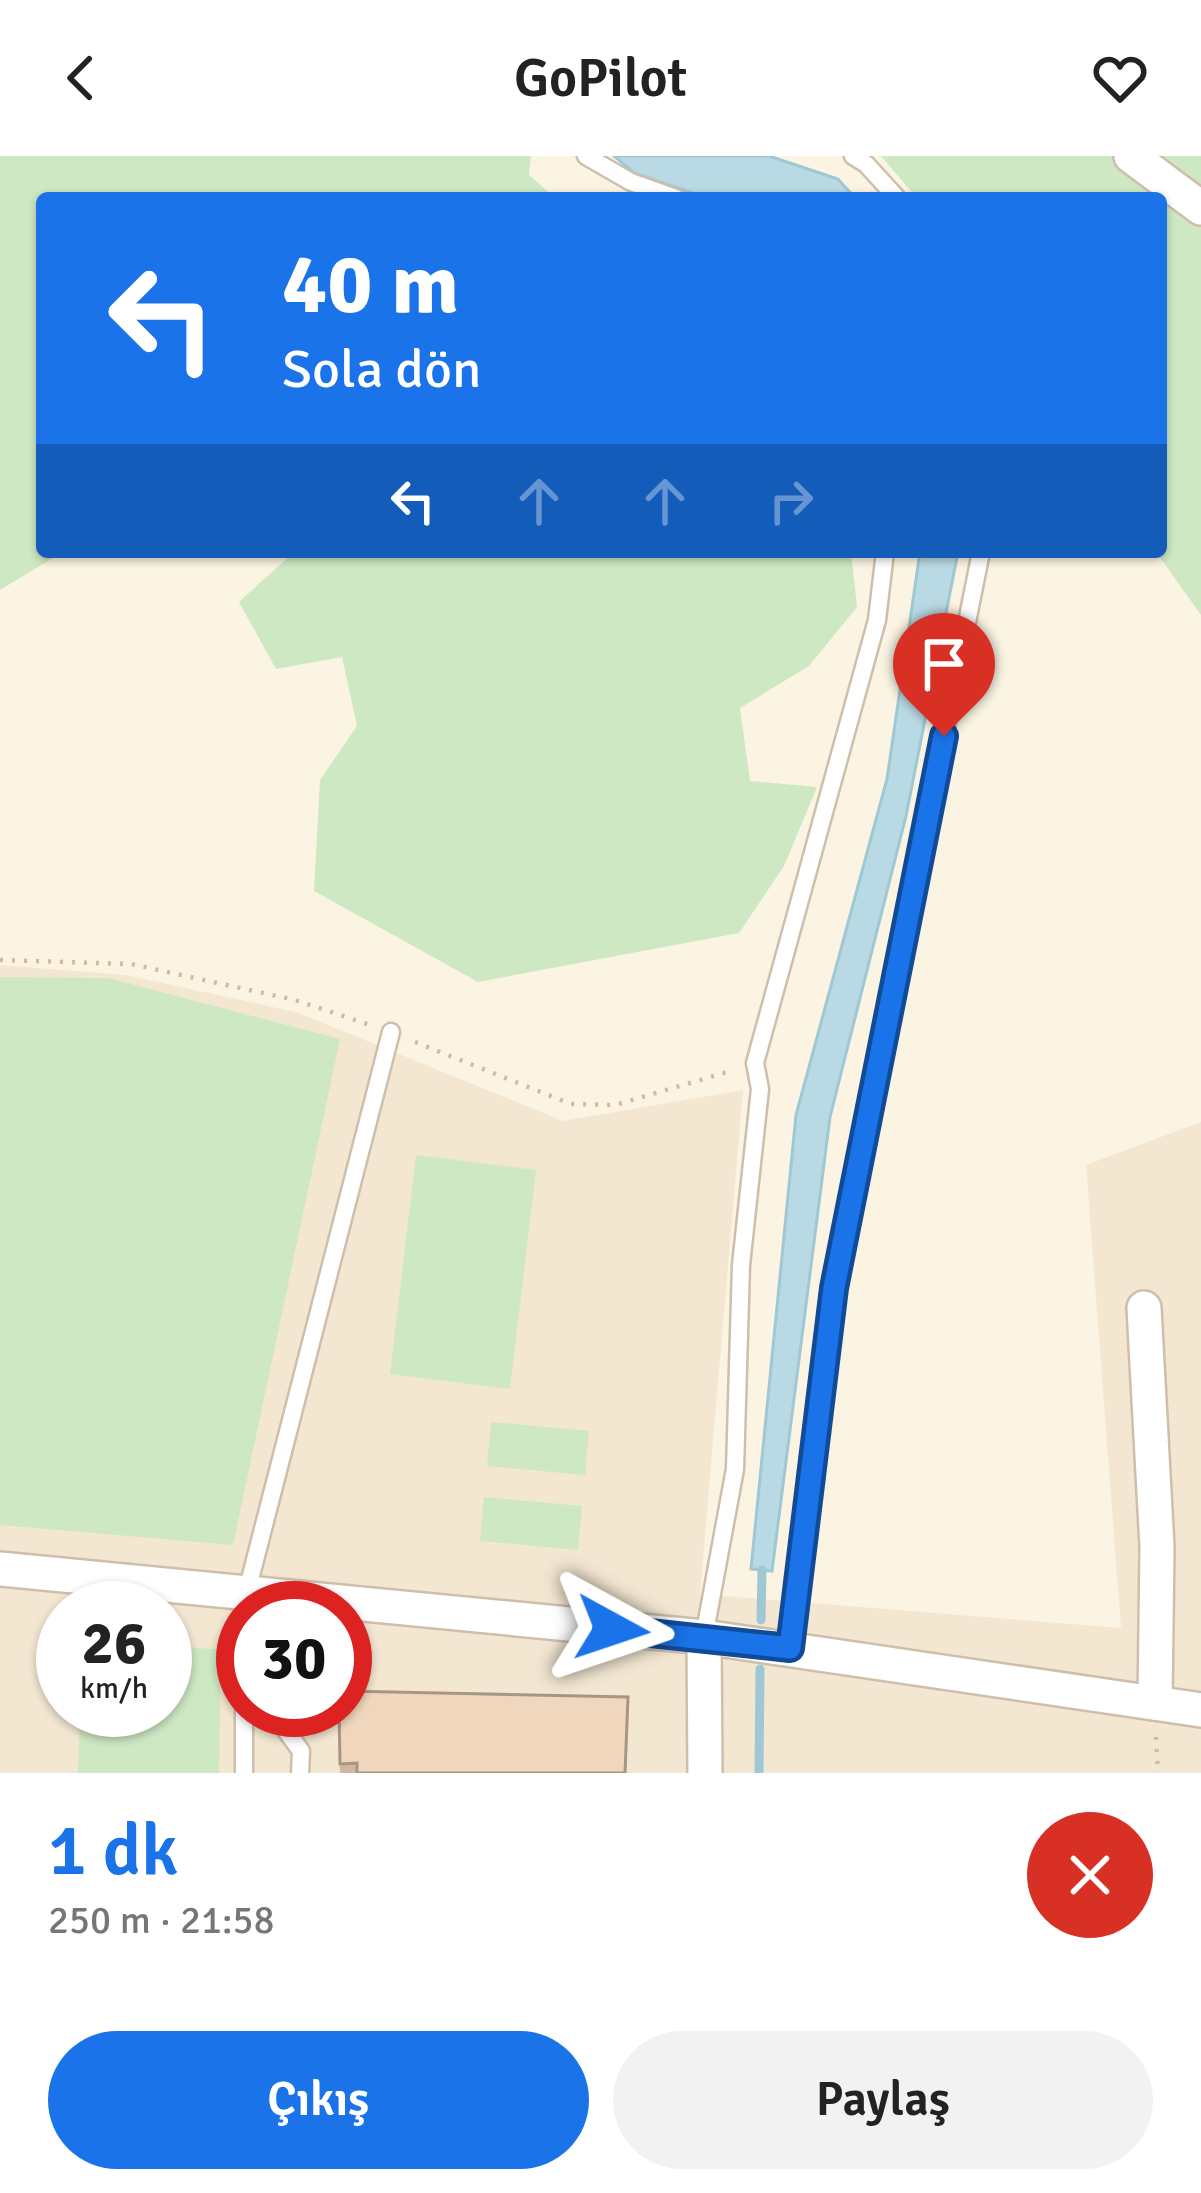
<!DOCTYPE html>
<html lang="tr">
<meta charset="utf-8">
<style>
:root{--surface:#fff;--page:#f2f2f2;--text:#222;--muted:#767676;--accent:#1a73e8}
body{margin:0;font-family:Signika,sans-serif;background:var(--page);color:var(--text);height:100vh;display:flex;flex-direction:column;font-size:45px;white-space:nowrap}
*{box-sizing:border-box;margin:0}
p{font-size:39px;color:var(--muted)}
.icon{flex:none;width:66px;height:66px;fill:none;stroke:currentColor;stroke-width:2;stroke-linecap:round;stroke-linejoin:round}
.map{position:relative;height:1617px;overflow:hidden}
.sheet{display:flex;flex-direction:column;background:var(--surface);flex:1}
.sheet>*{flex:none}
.guide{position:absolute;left:36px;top:36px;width:1131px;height:366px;border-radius:12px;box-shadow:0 3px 9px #0004;background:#1a73e8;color:#fff;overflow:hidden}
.speed{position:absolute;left:36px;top:1425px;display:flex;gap:24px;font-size:60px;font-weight:700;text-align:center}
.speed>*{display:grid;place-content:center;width:156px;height:156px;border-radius:50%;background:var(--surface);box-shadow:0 3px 9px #0004;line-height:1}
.speed small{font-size:30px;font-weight:400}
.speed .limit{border:18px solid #d22;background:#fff;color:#111}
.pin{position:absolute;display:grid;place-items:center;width:102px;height:102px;color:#fff;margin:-123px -51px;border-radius:50% 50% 50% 0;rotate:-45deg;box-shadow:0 0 12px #0007}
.pin .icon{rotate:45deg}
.me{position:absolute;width:132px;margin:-66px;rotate:95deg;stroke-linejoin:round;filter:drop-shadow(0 0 9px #0008)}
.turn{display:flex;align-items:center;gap:42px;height:252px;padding:0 48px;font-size:54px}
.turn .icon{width:156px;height:156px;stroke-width:2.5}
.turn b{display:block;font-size:84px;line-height:102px}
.lanes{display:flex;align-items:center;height:114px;padding:0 48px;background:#0003;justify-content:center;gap:60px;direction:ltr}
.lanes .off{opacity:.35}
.round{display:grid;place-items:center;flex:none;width:126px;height:126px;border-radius:63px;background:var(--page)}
.head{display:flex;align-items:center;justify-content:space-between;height:204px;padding:0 48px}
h1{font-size:72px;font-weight:600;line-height:90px;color:var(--accent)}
.button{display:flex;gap:24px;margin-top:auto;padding:24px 48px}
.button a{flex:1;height:138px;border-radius:72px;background:var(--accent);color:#fff;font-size:48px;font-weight:600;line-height:138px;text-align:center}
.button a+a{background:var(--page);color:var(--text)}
header{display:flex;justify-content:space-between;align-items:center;height:156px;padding:0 48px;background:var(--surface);font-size:54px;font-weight:600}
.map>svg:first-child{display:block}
</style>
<header><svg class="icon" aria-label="back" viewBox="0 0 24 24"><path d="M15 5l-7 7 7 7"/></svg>GoPilot<svg class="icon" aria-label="heart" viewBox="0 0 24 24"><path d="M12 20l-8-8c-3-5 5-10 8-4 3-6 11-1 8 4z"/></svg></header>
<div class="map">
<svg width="1201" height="1617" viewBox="0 0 1201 1617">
<rect width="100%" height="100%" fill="#fbf4e3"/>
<path fill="#f3e7d2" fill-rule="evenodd" d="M0,809l125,10 171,37 267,109 180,-31 -43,504 421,34 -35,-463 115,-43v651h-1201zM63,1452h102v102h-102zM243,1452h102v102h-102z"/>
<g fill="#cee8c3">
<polygon points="0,0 531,0 529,19 555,42 42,42 42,396 63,396 0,434"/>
<polygon points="881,0 1201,0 1201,459 1156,396 1161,396 1161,42 917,42"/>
<polygon points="294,396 851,396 857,451 809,510 740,552 750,625 817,631 784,710 739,777 478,826 314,735 320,624 357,570 342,501 276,513 239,446"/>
<polygon points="0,821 108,822 340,883 233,1389 0,1369"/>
<polygon points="416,999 536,1014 510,1233 390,1218"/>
<polygon points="491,1266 589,1275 585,1319 487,1310"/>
<polygon points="484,1341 582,1350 578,1394 480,1385"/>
<polygon points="165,1489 221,1494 219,1617 78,1617 80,1554 165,1554"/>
</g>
<g fill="#b9dae4" stroke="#9fc8d5" stroke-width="3">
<polygon points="614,0 769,0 838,23 855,42 707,42 634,17"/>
<polygon points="920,396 958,396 906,660 830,961 772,1415 751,1413 796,959 887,623"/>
</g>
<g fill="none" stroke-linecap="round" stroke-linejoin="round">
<g stroke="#9fc8d5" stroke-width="9">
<polyline points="761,1464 762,1414"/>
<polyline points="759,1617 760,1513"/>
</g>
<defs>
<g id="lane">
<polyline points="586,0 631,26 676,42"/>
<polyline points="853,0 866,8 897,42"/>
<polyline points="246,1439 391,876"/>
<polyline points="704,1481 735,1313 741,1109 760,933 755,907 877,464 885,396"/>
<polyline points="790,1492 834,1132 981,396"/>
<polyline points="271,1554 301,1595 300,1617"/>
<polyline points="244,1617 244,1554"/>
</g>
<g id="street">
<polyline points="1131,0 1201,52"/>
<polyline points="1144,1152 1157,1391 1155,1547"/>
<polyline points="0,1413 704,1481 1201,1554"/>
<polyline points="704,1481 705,1617"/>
</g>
</defs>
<use href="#lane" stroke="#cebfad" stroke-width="21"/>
<use href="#street" stroke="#cebfad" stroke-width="38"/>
<g stroke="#d4b99f" stroke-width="4.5" stroke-dasharray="3 9" stroke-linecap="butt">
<polyline points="0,804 131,808 295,844 370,869"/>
<polyline points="415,886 571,948 615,949 734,914"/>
<polyline points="1156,1581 1158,1617"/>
</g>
<use href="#lane" stroke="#fff" stroke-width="16"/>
<use href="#street" stroke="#fff" stroke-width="33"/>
</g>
<polygon fill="#ceb8a2" points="338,1554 628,1567 626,1617 340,1617"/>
<polygon fill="#f0d6bc" stroke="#a89684" stroke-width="3" points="345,1535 628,1541 625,1617 357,1617 357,1607 340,1608 339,1554 345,1554"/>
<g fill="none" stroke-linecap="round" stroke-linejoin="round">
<defs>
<polyline id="route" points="612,1473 790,1492 834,1132 944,580"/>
</defs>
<use href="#route" stroke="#114b97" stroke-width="30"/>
<use href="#route" stroke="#1a73e8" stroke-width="21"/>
</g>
</svg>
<div class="speed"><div>26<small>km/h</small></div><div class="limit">30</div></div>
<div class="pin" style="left:944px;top:580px;background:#d93025"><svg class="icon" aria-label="arrive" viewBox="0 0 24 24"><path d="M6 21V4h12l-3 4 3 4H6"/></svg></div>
<svg class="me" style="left:612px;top:1473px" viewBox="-20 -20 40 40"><path d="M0-17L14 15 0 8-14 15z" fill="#1a73e8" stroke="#fff" stroke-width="4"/></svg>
<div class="guide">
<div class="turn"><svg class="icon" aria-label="left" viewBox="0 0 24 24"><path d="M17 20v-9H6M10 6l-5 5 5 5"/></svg><div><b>40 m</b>Sola dön</div></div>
<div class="lanes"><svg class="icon" aria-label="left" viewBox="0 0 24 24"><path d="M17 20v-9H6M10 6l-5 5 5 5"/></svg><svg class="icon off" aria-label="ahead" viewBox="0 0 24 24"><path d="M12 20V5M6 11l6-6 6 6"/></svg><svg class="icon off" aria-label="ahead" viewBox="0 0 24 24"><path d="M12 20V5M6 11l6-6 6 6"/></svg><svg class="icon off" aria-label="right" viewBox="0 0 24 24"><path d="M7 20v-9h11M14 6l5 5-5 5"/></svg></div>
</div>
</div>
<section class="sheet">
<div class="head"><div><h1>1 dk</h1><p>250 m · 21:58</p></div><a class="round" style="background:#d93025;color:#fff"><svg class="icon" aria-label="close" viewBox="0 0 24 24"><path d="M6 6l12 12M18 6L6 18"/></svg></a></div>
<div class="button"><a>Çıkış</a><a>Paylaş</a></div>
</section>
